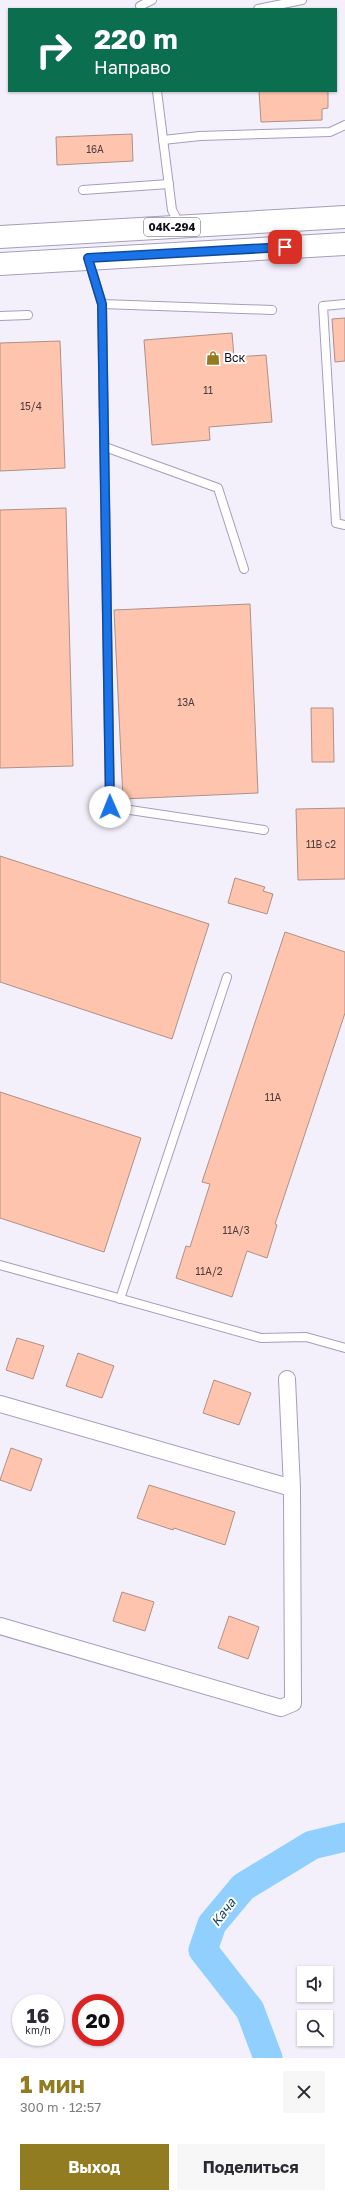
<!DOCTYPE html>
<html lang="ru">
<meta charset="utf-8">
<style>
:root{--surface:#fff;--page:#f7f7f7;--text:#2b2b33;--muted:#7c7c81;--accent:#927c22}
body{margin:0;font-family:"Golos Text",sans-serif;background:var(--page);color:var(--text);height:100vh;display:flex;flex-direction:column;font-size:15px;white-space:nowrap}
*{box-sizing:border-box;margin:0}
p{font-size:13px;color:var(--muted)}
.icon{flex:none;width:22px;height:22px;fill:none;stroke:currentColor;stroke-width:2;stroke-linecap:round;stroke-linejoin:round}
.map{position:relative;height:2058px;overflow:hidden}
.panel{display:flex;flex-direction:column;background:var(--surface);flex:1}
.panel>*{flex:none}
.banner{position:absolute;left:8px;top:8px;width:329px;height:84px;border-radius:0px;box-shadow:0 1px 3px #0004;background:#0b6e4f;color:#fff;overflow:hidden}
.buttons{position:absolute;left:297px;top:1966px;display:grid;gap:8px}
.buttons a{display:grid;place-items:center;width:36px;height:36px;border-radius:0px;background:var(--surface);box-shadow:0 1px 3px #0004;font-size:20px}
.speed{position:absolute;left:12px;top:1994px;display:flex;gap:8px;font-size:20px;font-weight:700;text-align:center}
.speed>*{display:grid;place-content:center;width:52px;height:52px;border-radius:50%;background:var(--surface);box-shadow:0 1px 3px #0004;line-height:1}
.speed small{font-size:10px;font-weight:400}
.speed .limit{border:6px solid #d22;background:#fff;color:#111}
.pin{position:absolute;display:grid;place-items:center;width:34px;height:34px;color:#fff;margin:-17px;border-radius:8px;box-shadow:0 2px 6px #0006}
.me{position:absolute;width:44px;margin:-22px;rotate:359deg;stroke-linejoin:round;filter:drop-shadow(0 0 3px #0008)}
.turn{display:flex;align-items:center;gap:14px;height:84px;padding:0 20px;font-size:18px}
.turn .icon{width:52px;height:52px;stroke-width:2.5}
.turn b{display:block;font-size:28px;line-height:34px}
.round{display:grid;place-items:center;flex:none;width:42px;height:42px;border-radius:0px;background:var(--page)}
.head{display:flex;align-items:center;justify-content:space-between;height:68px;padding:0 20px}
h1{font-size:24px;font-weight:700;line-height:30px;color:var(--accent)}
.action{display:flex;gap:8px;margin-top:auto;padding:8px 20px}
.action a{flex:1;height:46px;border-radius:0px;background:var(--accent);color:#fff;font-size:16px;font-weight:700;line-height:46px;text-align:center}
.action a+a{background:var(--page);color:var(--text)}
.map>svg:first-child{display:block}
</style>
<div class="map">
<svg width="345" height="2058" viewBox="0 0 345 2058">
<rect width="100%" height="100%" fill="#f3f0fc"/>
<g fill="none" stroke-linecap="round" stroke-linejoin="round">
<polyline stroke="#91d0fe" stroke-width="29" points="268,2058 250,2010 203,1950 212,1924 243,1887 312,1845 345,1837"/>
</g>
<g fill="#fec4ae" stroke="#af9085">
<polygon points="259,91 328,91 328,108 322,109 322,120 261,122"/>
<polygon points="132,134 133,161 57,165 56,137"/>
<polygon points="345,318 345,361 335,362 332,319"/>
<polygon points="232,333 234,357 266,355 272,422 209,427 210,440 152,445 144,340"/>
<polygon points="60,341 65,468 0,471 0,343"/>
<polygon points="66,508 73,766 0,768 0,510"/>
<polygon points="250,604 258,793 123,799 114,610"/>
<polygon points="311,708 333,708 334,762 312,762"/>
<polygon points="345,808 345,879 298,880 296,809"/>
<polygon points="0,856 209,924 172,1039 0,982"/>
<polygon points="235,878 265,887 263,891 273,894 267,914 228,903"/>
<polygon points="285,932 345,952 345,1013 275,1224 277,1225 267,1258 247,1251 232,1297 176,1278 186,1246 190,1247 210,1184 202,1182"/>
<polygon points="0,1092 141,1138 104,1252 0,1218"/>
<polygon points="17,1338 44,1346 33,1379 6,1370"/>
<polygon points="78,1353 114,1366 102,1398 66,1386"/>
<polygon points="214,1380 251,1393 239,1425 203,1413"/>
<polygon points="11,1448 42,1459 31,1491 0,1480"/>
<polygon points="149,1485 235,1512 225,1545 174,1528 173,1530 137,1518"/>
<polygon points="122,1592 154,1602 145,1631 113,1621"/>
<polygon points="229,1616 259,1627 248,1659 218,1648"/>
</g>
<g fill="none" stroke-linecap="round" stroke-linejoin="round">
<defs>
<g id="lane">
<polyline points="141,9 140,6 152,0"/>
<polyline points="258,9 302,0"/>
<polyline points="157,91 172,210 180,225"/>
<polyline points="163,140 200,136 330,132 345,125"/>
<polyline points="83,190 169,184"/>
<polyline points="89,261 102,304 272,310"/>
<polyline points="102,304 110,807 264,830"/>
<polyline points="345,304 323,306 336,523 345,525"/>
<polyline points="0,316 28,315"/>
<polyline points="105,447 218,488 244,569"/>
<polyline points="0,1265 261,1338 306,1337 345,1348"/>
<polyline points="120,1299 227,977"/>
</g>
<g id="street">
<polyline points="0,1404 292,1488"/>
<polyline points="0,1626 281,1708 293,1703 292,1488 287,1379"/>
</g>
<g id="highway">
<polyline points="0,237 345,217"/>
<polyline points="0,264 345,244"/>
</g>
</defs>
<use href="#lane" stroke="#a69eb9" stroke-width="10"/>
<use href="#street" stroke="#a69eb9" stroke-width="18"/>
<use href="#highway" stroke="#a69eb9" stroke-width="24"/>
<use href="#lane" stroke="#fff" stroke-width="8"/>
<use href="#street" stroke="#fff" stroke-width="16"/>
<use href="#highway" stroke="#fff" stroke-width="22"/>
</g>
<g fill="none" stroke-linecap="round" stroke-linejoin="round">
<defs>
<polyline id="route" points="110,807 102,304 88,258 285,247"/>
</defs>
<use href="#route" stroke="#114b97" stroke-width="10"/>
<use href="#route" stroke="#1a73e8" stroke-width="7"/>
</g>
<defs>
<symbol id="shop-bare" viewBox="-9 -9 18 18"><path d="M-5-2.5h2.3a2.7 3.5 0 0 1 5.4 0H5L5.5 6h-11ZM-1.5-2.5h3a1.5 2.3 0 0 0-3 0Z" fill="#927c22" stroke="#fff" stroke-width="2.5" paint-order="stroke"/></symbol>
</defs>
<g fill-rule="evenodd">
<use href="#shop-bare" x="203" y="348" width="20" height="20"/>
</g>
<g text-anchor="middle" stroke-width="4" stroke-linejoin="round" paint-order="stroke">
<g font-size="10" fill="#4d3c3e">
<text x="95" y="153">16А</text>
<text x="208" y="394">11</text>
<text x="31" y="410">15/4</text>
<text x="186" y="706">13А</text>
<text x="321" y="848">11В с2</text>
<text x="273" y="1101">11А</text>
<text x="236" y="1234">11А/3</text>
<text x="209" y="1275">11А/2</text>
</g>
<rect fill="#fff" stroke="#59575e" stroke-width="1" x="144" y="218" width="56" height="18" rx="3"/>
<g font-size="11" font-weight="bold" fill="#120f19">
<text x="172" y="231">04К-294</text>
</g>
<g font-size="12" fill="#120f19" stroke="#fff" text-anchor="start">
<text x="224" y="362">Вск</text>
</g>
<g font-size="13" font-style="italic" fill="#0e3f5e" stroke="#fff">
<text transform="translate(223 1912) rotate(-53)" y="5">Кача</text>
</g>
</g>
</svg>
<div class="buttons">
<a><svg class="icon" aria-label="sound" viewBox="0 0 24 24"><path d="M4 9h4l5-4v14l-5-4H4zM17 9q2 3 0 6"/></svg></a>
<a><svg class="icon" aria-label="search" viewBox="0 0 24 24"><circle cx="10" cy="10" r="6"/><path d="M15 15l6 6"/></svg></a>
</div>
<div class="speed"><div>16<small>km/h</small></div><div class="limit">20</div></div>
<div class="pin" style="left:285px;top:247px;background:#d93025"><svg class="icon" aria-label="arrive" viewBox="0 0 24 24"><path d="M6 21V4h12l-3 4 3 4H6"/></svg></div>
<svg class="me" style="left:110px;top:807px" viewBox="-20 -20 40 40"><circle r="19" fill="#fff"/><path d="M0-13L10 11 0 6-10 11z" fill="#1a73e8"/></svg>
<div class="banner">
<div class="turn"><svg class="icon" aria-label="right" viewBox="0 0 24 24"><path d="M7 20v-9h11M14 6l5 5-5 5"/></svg><div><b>220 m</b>Направо</div></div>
</div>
</div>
<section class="panel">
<div class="head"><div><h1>1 мин</h1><p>300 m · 12:57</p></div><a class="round"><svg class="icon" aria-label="close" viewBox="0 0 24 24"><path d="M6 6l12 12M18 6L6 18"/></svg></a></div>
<div class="action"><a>Выход</a><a>Поделиться</a></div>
</section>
